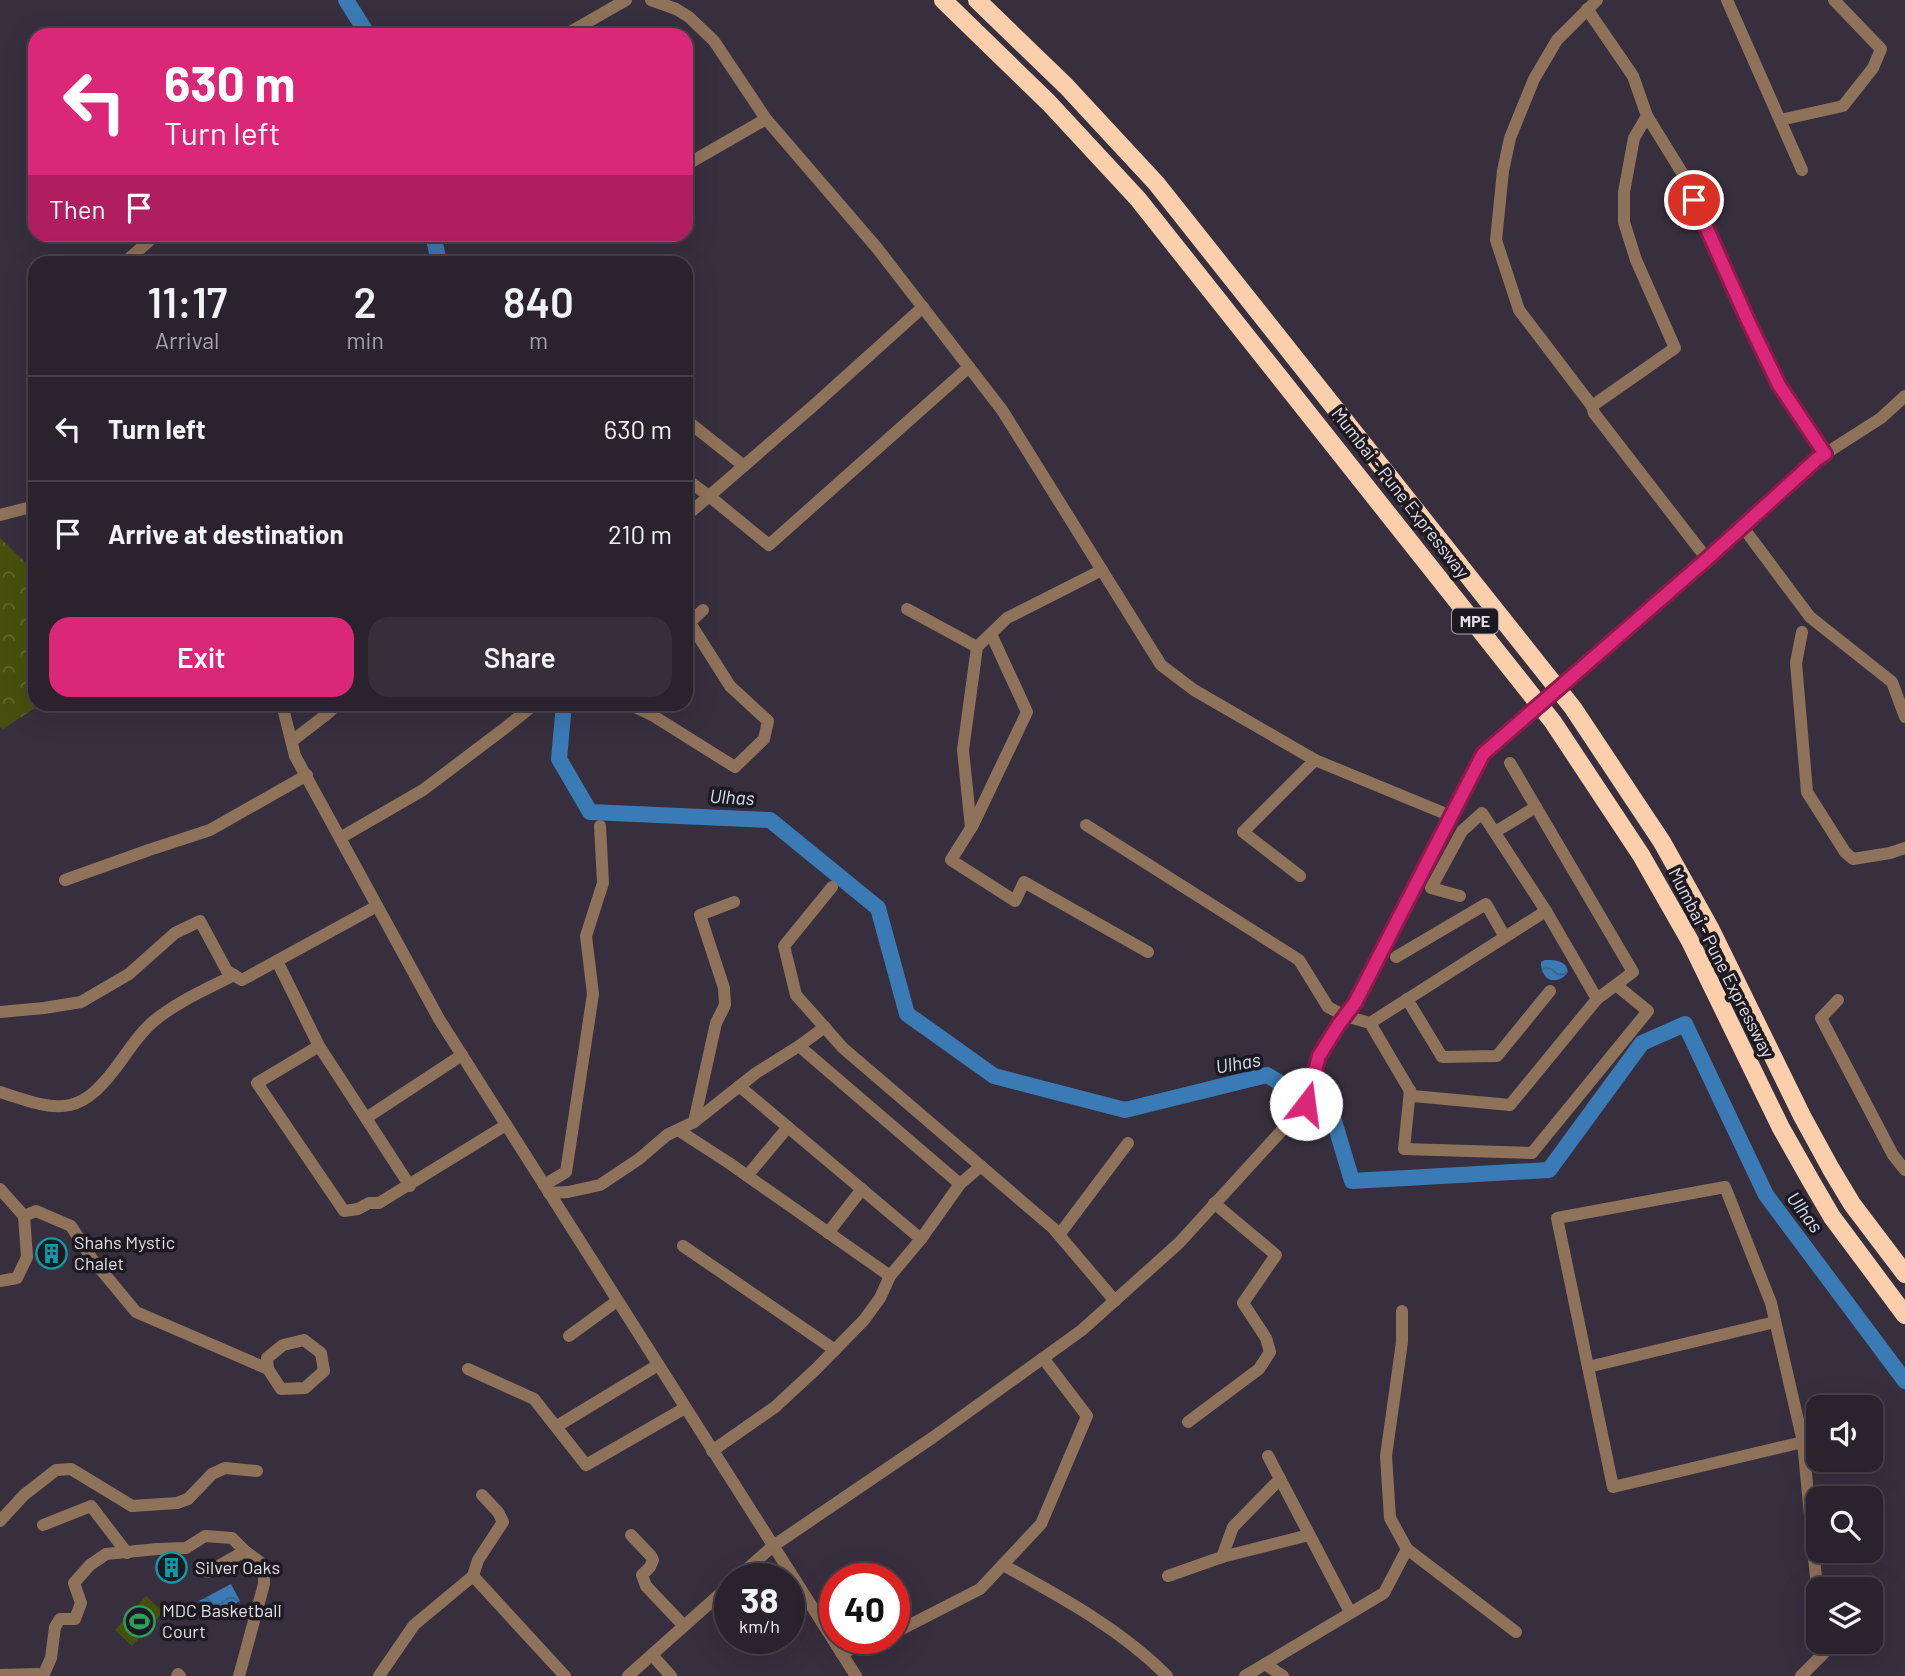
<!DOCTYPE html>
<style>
:root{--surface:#2a232e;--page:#362f3a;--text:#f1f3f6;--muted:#a5a4aa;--line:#46404a;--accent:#db2777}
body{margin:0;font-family:Barlow,sans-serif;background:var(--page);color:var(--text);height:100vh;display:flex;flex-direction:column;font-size:26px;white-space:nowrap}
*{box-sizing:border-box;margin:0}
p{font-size:23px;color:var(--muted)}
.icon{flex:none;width:38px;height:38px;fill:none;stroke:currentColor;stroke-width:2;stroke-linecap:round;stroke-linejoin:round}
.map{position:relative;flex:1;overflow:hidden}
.sheet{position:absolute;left:28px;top:256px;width:665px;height:455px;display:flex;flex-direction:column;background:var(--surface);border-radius:21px;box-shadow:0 7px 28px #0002,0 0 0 2px var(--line)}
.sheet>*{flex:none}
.banner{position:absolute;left:28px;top:28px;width:665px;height:214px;border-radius:21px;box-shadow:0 7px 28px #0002,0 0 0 2px var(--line);background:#db2777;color:#fff;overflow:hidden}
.tools{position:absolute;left:1806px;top:1395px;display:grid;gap:14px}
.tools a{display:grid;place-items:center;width:77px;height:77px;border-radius:14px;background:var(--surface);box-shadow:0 7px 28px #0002,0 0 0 2px var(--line);font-size:35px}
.speed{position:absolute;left:714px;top:1563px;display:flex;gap:14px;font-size:35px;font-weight:700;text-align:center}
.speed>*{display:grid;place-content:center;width:91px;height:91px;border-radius:50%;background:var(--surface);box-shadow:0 7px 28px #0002,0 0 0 2px var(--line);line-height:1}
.speed small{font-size:18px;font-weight:400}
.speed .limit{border:10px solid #d22;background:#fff;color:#111}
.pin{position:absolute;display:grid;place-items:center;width:60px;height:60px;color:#fff;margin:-30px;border:4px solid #fff;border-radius:50%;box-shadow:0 2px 7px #0007}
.me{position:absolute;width:77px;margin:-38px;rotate:15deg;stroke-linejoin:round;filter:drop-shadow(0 0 5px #0008)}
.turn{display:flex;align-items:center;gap:24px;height:147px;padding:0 21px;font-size:32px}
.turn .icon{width:91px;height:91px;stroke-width:2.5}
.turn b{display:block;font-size:49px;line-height:60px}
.then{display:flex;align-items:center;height:66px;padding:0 21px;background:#0003;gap:14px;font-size:26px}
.eta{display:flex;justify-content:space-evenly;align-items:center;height:119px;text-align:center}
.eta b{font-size:42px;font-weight:600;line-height:49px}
.button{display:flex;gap:14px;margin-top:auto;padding:14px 21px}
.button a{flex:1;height:80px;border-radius:21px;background:var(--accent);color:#fff;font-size:28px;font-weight:600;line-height:80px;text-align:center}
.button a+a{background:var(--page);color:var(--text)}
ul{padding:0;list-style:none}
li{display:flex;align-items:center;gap:21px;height:105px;padding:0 21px;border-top:2px solid var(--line)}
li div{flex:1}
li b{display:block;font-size:26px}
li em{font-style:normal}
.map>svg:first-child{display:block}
</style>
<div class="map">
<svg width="1905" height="1676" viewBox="0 0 1905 1676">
<defs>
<pattern id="forest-crowns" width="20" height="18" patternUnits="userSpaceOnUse" patternTransform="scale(1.75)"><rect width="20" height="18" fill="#46500c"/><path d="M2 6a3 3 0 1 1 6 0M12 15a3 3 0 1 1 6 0" fill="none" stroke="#61692f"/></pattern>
<pattern id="water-waves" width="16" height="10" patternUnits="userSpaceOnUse" patternTransform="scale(1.75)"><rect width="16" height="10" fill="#3a7ab5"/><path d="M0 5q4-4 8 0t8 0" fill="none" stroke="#3e6489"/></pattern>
</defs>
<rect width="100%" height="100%" fill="#382f3e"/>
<polygon fill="#46500c" points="146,1596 163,1612 132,1646 115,1630"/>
<polygon fill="url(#forest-crowns)" points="0,538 35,572 35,704 41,704 3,729 0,726"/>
<g fill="url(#water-waves)">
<path d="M1545,960c10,0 21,0 23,12 -12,16 -28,7 -27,-10z"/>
<polygon points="231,1584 240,1601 208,1618 199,1601"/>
</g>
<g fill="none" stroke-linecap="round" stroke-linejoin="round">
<g stroke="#3a7ab5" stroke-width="16">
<polyline points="346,0 368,35"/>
<polyline points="433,234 439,262"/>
<polyline points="564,704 559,759 590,812 770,820 878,908 907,1014 994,1076 1125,1110 1267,1075 1332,1114 1352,1181 1549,1170 1642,1043 1685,1024 1766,1195 1905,1381"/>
</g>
<g stroke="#8f725a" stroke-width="12">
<polyline points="651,0 676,9 689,17 714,41 766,119 877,248 1002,410 1161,665 1194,690 1315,760 1451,816"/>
<polyline points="1597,0 1557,40 1534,79 1510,138 1503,171 1496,240 1519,310 1592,406 1594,413 1707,559"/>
<polyline points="1727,0 1802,170"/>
<polyline points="1587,9 1633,76 1647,116 1684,176 1749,323 1779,385 1825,454"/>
<polyline points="565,35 626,0"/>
<polyline points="1780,120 1843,106 1873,68 1881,49 1834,0"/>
<polyline points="686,165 766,119"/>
<polyline points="125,262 157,234"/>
<polyline points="1592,406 1675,348 1636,260 1624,222 1624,192 1634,138 1647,116"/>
<polyline points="686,420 744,466"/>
<polyline points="686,479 709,496 769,545 969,367"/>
<polyline points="0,515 35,506"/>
<polyline points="686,516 813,406 923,307"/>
<polyline points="1742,526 1810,617 1892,682 1905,717"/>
<polyline points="1102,570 1007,618 977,647 963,750 971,828 951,860 1015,901 1024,882 1148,952"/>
<polyline points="907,609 977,647"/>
<polyline points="686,626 703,610"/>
<polyline points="1802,632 1796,663 1807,792 1845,852 1853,859 1890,853 1905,848"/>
<polyline points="1570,677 1694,570 1817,459 1881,418 1905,396"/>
<polyline points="282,704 295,756 439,1019 856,1676"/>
<polyline points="629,704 652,715 735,767 764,739 768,721 730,686 690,623"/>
<polyline points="292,741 327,714 338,704"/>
<polyline points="1086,825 1299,960 1328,1007 1345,1016 1370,1023 1413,1096 1510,1105 1597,999 1633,972 1510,763"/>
<polyline points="972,827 1027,712 991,634"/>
<polyline points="1495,832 1536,807"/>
<polyline points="340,838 423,790 505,728 535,704"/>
<polyline points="1300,876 1243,832 1315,760"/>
<polyline points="65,880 149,850 210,830 307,775"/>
<polyline points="832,887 784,946 796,995 843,1048 1053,1228 1115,1301"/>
<polyline points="1546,911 1597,999"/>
<polyline points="1396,957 1486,904 1505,937"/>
<polyline points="277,961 319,1046"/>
<polyline points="1407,999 1442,1057 1497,1056 1550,991"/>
<polyline points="1838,1000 1821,1018 1893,1155 1905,1170"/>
<polyline points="0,1012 44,1008 81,1002 129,974 175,933 200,921 227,971 242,980 377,906"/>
<polyline points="1370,1023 1546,911 1482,813 1462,831 1431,888 1460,896"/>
<polyline points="825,1027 799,1046 960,1184 981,1166"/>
<polyline points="739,1086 921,1239"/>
<polyline points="1410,1090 1404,1149 1532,1153 1648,1011 1616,985"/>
<path d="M0,1092c64,22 82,24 123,-34 9,-13 20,-28 31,-37 24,-20 53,-32 80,-46"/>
<polyline points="366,1118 462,1055"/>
<polyline points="694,1122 716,1023 725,1005 724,988 700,915 734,902"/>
<polyline points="678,1130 729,1163 890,1276"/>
<polyline points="747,1176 788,1127"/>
<polyline points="544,1185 566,1172 593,994 586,936 603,883 600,826"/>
<polyline points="410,1186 319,1046 257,1083 344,1211 358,1209 369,1203 379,1203 506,1125"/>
<polyline points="0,1189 24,1216"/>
<polyline points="549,1193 568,1192 600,1185 639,1159 667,1135 694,1122 756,1073 799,1046"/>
<polyline points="828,1233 862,1189"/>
<polyline points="1059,1235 1128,1143"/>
<polyline points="683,1246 835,1350"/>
<polyline points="0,1281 17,1278 27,1257 24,1216 36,1211 71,1226 92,1259 136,1312 268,1369 281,1389 305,1388 324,1371 321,1353 304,1340 283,1345 267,1358 268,1369"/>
<polyline points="1402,1311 1402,1342 1386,1456 1390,1518 1407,1549 1516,1632"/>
<polyline points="569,1336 617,1301"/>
<polyline points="1588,1367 1775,1322"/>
<polyline points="468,1369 534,1399 586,1465 685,1408"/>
<polyline points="1188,1422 1259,1369 1270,1352 1266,1338 1243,1303 1276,1255 1214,1203"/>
<polyline points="557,1426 658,1365"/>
<polyline points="1803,1442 1613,1487 1557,1218 1725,1187 1771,1303 1803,1442 1818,1599"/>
<polyline points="712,1451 775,1407 816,1369 864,1320 880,1298 890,1276 921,1239 960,1184"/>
<polyline points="1268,1456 1350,1612"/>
<polyline points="0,1521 24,1495 56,1470 71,1469 132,1506 177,1503 188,1499 212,1474 225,1468 257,1471"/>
<polyline points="43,1525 91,1506 127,1553"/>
<polyline points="631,1535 651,1556 653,1560 650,1567 642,1575 646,1586 684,1626"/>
<polyline points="1222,1557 1233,1527 1280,1479"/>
<path d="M1003,1565c56,31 118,64 164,111"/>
<polyline points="208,1572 245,1551"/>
<polyline points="473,1576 478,1560 503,1522 498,1512 482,1495"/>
<polyline points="1168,1576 1222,1557 1309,1535"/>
<polyline points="737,1578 773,1546 932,1438 1082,1330 1179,1243 1306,1104 1319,1057 1339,1024 1355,1003 1483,754 1532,711"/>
<polyline points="894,1633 980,1589 1041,1524 1087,1416 1043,1358"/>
<polyline points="841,1653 882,1638"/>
<polyline points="652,1655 671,1676"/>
<polyline points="1265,1664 1283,1676"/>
<polyline points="0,1675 38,1674 42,1676"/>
<polyline points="43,1676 51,1658 55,1627 60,1619 75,1619 81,1603 74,1583 90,1565 106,1554 157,1549 186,1548 205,1536 232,1538 245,1551 264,1565 264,1584 239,1676"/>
<polyline points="177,1676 178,1674 180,1676"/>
<polyline points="379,1676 414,1625 473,1576 565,1676"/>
<polyline points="628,1676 730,1585"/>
<polyline points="1245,1676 1384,1593 1407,1549"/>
<polyline points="1801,1676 1824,1653 1822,1642"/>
</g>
<g stroke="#fbcfac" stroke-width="18">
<polyline points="943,0 1049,103 1138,199 1553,722 1641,855 1690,941 1781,1128 1811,1181 1832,1217 1905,1315"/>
<polyline points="977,0 1066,86 1156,183 1573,708 1662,842 1711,930 1802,1116 1831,1169 1852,1204 1905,1274"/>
</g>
<polyline stroke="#8f725a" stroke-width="12" points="1532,711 1570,677"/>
</g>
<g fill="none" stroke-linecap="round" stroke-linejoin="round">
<defs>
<polyline id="route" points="1306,1104 1319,1056 1339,1024 1355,1003 1483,754 1707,559 1817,459 1825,454 1779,385 1749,323 1694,200"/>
</defs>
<use href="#route" stroke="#8e194d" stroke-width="18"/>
<use href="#route" stroke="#db2777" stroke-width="12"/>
</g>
<defs>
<symbol id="building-ring" viewBox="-11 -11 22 22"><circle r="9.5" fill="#1d1920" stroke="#0f9aa8" stroke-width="1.5"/><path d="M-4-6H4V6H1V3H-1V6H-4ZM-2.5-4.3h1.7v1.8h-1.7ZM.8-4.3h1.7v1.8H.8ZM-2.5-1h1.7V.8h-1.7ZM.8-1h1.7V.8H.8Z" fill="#0f9aa8"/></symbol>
<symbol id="stadium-ring" viewBox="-11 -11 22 22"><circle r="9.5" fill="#1d1920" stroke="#2e9e5b" stroke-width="1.5"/><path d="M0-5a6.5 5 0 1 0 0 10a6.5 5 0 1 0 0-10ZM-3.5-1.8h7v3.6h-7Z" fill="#2e9e5b"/></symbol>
</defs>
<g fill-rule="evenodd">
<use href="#building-ring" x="34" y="1236" width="35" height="35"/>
<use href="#building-ring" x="154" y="1550" width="35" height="35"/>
<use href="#stadium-ring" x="122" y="1604" width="35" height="35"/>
</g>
<g text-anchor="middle" stroke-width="7" stroke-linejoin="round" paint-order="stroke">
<rect fill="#1d1920" stroke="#a8a3ac" stroke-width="2" x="1452" y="608.5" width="46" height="25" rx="5"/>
<g font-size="16" font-weight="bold" fill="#e4dee8">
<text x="1475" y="627">MPE</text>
</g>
<g font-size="18" fill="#e4dee8" stroke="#1d1920">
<text transform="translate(1400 493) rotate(52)" y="6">Mumbai - Pune Expressway</text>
<text transform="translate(1721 963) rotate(63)" y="6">Mumbai - Pune Expressway</text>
</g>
<g font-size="18" fill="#e4dee8" stroke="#1d1920" text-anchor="start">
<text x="74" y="1249">Shahs Mystic<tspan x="74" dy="21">Chalet</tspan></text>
<text x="195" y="1574">Silver Oaks</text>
<text x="162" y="1617">MDC Basketball<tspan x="162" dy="21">Court</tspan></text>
</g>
<g font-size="19" font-style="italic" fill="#d3e3f4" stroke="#1d1920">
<text transform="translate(732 797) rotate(3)" y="7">Ulhas</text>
<text transform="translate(1238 1063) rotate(-10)" y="7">Ulhas</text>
<text transform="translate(1805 1212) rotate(53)" y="7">Ulhas</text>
</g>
</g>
</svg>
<div class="tools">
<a><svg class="icon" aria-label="sound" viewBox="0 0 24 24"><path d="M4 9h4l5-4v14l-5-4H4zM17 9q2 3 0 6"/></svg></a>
<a><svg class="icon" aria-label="search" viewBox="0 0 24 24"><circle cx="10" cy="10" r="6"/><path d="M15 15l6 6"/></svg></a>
<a><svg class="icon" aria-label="layers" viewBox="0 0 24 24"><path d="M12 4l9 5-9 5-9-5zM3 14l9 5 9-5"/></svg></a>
</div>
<div class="speed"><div>38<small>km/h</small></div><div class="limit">40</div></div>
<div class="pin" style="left:1694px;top:200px;background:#d93025"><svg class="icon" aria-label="arrive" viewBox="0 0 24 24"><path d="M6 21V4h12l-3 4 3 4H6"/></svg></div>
<svg class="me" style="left:1306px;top:1104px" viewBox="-20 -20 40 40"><circle r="19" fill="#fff"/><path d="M0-13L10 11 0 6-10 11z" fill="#db2777"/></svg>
<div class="banner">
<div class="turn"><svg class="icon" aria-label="left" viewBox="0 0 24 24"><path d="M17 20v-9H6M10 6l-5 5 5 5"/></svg><div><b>630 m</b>Turn left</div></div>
<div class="then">Then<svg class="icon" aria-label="arrive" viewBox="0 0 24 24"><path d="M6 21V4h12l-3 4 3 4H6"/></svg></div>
</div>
<section class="sheet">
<div class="eta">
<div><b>11:17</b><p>Arrival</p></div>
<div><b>2</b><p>min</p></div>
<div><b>840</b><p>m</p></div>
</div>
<ul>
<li><svg class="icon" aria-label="left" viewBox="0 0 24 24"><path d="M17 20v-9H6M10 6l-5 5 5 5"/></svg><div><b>Turn left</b></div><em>630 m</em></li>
<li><svg class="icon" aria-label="arrive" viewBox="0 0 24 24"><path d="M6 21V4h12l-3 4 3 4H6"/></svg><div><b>Arrive at destination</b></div><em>210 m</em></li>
</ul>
<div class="button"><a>Exit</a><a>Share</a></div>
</section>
</div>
